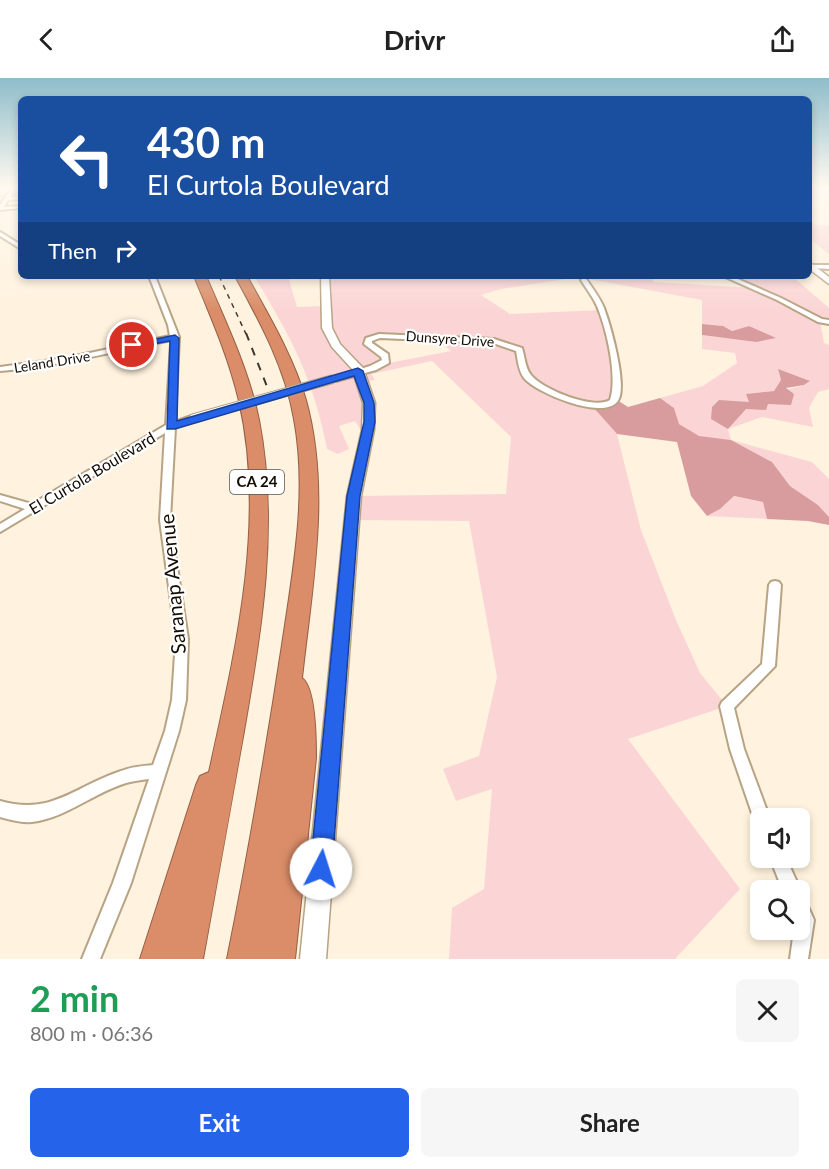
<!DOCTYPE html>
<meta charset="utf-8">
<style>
:root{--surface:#fff;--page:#f6f6f6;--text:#222;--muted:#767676;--accent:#2563eb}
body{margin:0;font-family:Lato,sans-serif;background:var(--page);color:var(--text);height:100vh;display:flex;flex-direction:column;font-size:22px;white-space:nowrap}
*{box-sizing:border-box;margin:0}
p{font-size:20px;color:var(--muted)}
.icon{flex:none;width:33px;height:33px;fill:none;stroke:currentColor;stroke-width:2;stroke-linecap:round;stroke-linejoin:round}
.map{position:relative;height:881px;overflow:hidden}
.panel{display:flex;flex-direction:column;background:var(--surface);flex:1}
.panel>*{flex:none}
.banner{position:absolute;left:18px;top:18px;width:794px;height:183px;border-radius:9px;box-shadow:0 3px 9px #0003;background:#1a4fa0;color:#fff;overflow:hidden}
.fabs{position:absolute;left:750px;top:730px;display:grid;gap:12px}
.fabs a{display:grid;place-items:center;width:60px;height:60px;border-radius:9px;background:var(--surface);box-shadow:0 3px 9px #0003;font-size:30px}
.pin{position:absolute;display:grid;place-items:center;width:51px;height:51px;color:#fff;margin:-26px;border:3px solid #fff;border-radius:50%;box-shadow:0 2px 6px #0007}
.me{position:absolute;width:66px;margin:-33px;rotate:5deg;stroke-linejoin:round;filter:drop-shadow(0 0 4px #0008)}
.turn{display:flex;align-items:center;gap:21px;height:126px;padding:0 30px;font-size:27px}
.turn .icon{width:78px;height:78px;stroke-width:2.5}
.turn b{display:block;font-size:42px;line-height:51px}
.then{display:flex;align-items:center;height:57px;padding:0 30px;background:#0003;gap:12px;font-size:22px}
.round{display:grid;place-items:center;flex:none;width:63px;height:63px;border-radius:9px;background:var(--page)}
.overview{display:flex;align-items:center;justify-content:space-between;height:102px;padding:0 30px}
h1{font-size:36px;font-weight:700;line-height:45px;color:#1e9e55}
.action{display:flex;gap:12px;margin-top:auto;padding:12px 30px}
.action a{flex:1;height:69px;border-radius:9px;background:var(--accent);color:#fff;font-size:24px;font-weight:700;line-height:69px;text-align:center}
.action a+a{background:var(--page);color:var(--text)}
header{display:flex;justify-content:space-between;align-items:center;height:78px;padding:0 30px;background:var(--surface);font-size:27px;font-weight:700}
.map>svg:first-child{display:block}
</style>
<header><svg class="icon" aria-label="back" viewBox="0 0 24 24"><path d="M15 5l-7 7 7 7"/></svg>Drivr<svg class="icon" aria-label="share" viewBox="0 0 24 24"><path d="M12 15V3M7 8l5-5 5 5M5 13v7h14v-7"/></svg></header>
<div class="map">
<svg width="829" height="881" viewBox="0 0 829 881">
<rect width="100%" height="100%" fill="#fff2de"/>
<g fill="#fbd5d6" fill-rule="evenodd">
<polygon points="809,146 829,148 829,176 809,160"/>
<path d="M254,198h34l9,31 28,-1v-30h328v6l100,6 -27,-12h66l37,32v14l-9,-1 4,22 5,2v44l-11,3 -9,16 4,19 -51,-10 -34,12 3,11 81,22 17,17v38l-11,-12 -28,-19 -18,-24 -41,-22 -32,-3 -20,-13 -5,-16 -14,-10 43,-12 34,-23 -2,-10 -33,-4v-14l54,7 -7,-16 -17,5 -9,-5 -21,-2v-24l-124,-23 -77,12 -20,6 29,19 92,-4 16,75 -5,16 -18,7 22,26 24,96 35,90 24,53 27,33 -99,33 112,150 -65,70h-226l3,-51 32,-19 8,-100 -36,12 -13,-32 36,-13 18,-79 -28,-156 -118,-1 3,-24 152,-2 5,-57 -79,-76 -61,13 4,6 -13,2 4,56 -11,-17 -16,5 10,23 -11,5 -11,-5c-14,-72 -36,-112 -73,-173zM389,257l47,3 15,13 -67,13 1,-8 -16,-16zM778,292l31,12c-14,10 -36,3 -44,27h-19l4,-7 -3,-8 27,-3 7,-11z"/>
<polygon points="733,418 763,424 767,441 707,438 720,431"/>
</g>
<g fill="#d89c9f">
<polygon points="702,246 723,248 732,253 749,248 776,260 756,264 702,257"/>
<polygon points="778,291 810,303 804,307 786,310 794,316 791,327 768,326 766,332 746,331 728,351 711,341 712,329 719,322 749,324 746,316 774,313 781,302"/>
<polygon points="614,320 628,329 660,320 674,330 679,346 699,358 731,362 772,384 790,408 818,427 829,439 829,447 808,443 767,441 763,424 734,418 720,431 707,438 691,418 677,364 617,356 594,330 608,327"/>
</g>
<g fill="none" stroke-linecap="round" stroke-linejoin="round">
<polyline stroke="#a7ca9d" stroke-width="1.5" points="0,118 21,115"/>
<defs>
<g id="street">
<polygon points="13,108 17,108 10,119 21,119 21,121 8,122 4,129 21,128 21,130 0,132 0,127"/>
<polygon points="0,154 21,167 21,171 0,158"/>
<polygon points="813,187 829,187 829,191 811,190 811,188"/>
<path d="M149,198h6l24,61 -4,85 19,-7 4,3 -23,10 -5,92 18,119 -2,61 -7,31 -48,152 -31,76h-18l31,-76 36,-104c-8,1 -16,2 -23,4 -33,10 -60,35 -94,39 -11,1 -21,-2 -32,-5v-16c52,15 75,-15 121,-30 10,-4 21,-5 32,-6l12,-34 7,-31 4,-61 -16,-119 5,-87 -165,99v-8l25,-15 -25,-8v-6l32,9 134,-79 5,-81v-4c-57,11 -113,27 -171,31v-4l66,-9 104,-22 -2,-11z"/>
<polygon points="723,198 731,198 781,220 822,241 829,242 829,246 818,244 777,222"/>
<path d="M584,200l3,2c6,9 13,18 17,28 6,16 25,81 13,94 -15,18 -81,-9 -93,-24 -6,-8 -6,-18 -8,-27l-23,-8 -113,-5 -8,3v2l16,11 1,9 -13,7 -40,11h-6l-1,-2 41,-13 12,-6 -1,-3 -17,-13 2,-6 13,-4 115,5 28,9c3,9 3,20 9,27 12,15 63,35 79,25 8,-24 -4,-74 -14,-96 -4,-8 -10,-16 -15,-24z"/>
<polygon points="775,503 779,504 781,507 775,588 734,630 744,671 770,741 760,741 760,748 756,746 754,741 730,671 720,628 722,624 762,586 769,507 771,504"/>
<polygon points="770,780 786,780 801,813 800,816 800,813 783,813"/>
<polygon points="800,821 806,824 814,842 808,881 790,881 794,852 800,852"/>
</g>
<g id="secondary">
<polygon points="808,183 829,199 829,206 808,190"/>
<polygon points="321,198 329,198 332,250 340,266 363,290 375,325 374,352 361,418 326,881 300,881 347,418 362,352 363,325 352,291 332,269 322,250"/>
</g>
<g id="highway">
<path d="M194,198h12c20,47 43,94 53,144 20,103 3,209 -15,311 -13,76 -27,152 -41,228h-63l56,-174 4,-9 9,-4c26,-119 58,-250 30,-371 -10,-43 -28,-84 -45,-125z"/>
<path d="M235,198h12c22,40 46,80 59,124 25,91 6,186 -4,278 14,10 14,62 14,80l-21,201h-68c21,-104 39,-209 55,-314 11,-75 26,-151 12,-226 -9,-52 -34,-97 -59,-143z"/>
</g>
</defs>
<use href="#street" stroke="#b8a385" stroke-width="4"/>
<use href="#secondary" stroke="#b8a385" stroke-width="3"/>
<use href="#highway" stroke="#956045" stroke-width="2"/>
<use href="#street" fill="#fff" fill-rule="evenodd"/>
<use href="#secondary" fill="#fff" fill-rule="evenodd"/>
<use href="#highway" fill="#da8d68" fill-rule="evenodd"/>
<polyline stroke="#3f362b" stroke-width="1.5" stroke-dasharray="5 5" stroke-linecap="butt" points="219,198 246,256"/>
<polyline stroke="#3f362b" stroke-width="2" stroke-dasharray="8 8" stroke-linecap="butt" points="246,255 275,329"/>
<defs>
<polyline id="street-bridge" points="194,340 333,301"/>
</defs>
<use href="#street-bridge" stroke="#b8a385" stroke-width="10" stroke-linecap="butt"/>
<use href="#street-bridge" stroke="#fff" stroke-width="8"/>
</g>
<linearGradient id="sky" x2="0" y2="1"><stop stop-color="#8ebdca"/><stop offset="0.47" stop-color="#fff9f0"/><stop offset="1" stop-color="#fff9f0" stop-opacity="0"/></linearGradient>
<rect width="829" height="232" fill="url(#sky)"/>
<polygon fill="#2563eb" stroke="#184099" stroke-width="1.5" points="175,257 179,260 177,343 358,290 363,293 374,325 375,344 360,418 332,791 328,799 321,802 313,799 310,791 347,418 364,344 364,325 354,298 175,351 167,351 170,263 132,270 127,267"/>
<g text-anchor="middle" stroke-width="4.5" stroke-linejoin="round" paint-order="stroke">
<g font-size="14" fill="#140c03" stroke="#fff">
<text transform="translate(450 261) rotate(4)" y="5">Dunsyre Drive</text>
<text transform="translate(52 284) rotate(-9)" y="5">Leland Drive</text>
</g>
<rect fill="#fff" stroke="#5a554f" stroke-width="1.5" x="230" y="392" width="54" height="24" rx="4.5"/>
<g font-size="15" font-weight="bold" fill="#140c03">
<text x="257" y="409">CA 24</text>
</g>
<g font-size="16" fill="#140c03" stroke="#fff">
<text transform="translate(92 395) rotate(-31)" y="6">El Curtola Boulevard</text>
</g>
<g font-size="20" fill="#140c03" stroke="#fff">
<text transform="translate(173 506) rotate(-95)" y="7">Saranap Avenue</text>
</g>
</g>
</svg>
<div class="fabs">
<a><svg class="icon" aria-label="sound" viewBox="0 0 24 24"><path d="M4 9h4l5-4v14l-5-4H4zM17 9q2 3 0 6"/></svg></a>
<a><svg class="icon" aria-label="search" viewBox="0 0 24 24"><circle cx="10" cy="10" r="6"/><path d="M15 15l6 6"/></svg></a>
</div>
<div class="pin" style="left:132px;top:267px;background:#d93025"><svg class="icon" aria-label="arrive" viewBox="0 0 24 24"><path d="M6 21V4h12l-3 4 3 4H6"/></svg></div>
<svg class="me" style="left:321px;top:791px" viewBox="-20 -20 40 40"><circle r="19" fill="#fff"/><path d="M0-13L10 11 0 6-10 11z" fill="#2563eb"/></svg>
<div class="banner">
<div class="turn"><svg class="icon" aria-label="left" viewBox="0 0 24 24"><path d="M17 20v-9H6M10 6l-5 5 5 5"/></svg><div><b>430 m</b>El Curtola Boulevard</div></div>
<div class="then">Then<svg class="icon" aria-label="right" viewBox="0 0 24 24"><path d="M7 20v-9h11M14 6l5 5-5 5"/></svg></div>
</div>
</div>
<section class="panel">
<div class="overview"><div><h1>2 min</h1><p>800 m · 06:36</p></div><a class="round"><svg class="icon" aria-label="close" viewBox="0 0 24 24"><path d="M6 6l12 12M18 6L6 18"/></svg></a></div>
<div class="action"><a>Exit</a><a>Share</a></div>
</section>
